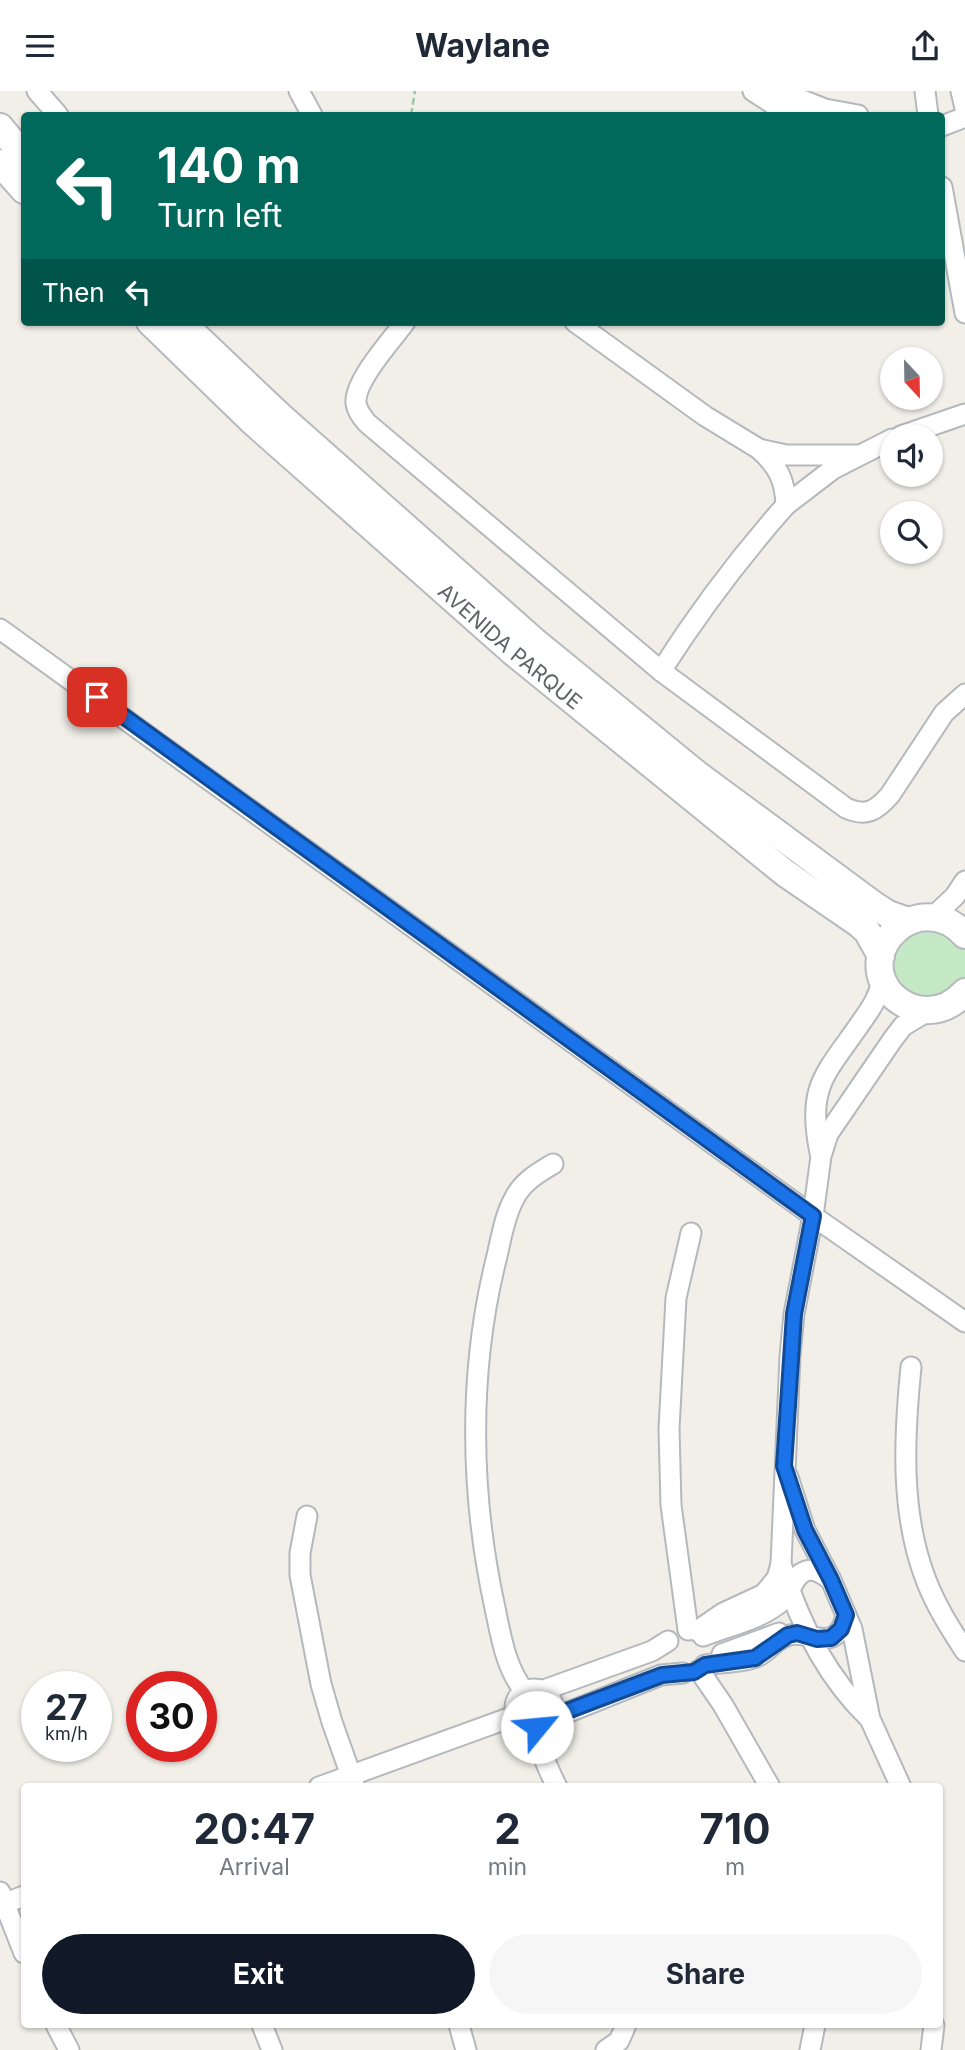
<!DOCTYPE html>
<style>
:root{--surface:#fff;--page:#f6f6f7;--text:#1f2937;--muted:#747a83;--accent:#111827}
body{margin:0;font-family:Inter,sans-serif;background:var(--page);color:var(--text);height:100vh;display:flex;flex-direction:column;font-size:26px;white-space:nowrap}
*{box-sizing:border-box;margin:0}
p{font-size:23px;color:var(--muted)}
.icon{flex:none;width:38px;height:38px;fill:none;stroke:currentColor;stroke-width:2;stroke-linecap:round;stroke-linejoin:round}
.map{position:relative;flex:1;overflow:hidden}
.side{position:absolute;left:21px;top:1692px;width:922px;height:245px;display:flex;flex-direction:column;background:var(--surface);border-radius:7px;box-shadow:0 2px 5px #0004}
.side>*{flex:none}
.hud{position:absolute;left:21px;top:21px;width:924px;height:214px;border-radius:7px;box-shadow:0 2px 5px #0004;background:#00695c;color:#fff;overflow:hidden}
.needle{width:46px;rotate:158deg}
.fabs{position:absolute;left:880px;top:256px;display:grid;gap:14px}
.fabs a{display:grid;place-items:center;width:63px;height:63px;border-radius:50%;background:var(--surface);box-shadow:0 2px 5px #0004;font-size:35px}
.speed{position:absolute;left:21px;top:1580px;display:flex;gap:14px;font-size:35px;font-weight:700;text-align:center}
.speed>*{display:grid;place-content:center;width:91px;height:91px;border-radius:50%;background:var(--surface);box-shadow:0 2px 5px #0004;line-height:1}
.speed small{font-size:18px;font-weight:400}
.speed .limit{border:10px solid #d22;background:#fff;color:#111}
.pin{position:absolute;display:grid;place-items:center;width:60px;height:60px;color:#fff;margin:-30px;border-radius:14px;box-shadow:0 4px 10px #0006}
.me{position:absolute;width:77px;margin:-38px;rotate:62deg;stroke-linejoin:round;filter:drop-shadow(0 0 5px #0008)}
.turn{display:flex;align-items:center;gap:24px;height:147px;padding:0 21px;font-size:32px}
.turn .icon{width:91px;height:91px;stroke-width:2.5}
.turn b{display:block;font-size:49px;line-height:60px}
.then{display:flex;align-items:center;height:66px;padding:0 21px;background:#0003;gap:14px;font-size:26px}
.eta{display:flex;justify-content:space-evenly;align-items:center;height:119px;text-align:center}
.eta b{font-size:42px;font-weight:700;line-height:49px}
.cta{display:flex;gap:14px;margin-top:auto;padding:14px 21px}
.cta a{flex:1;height:80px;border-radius:42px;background:var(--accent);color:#fff;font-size:28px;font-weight:700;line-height:80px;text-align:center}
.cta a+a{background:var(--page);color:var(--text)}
header{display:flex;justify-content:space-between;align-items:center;height:91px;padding:0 21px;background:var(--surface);font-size:32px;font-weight:700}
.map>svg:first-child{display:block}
</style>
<header><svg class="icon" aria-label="menu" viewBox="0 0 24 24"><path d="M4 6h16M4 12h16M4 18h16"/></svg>Waylane<svg class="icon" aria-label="share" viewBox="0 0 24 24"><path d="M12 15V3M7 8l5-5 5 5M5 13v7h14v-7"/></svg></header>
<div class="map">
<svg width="965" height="1959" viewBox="0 0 965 1959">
<rect width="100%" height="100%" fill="#f1efe8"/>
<polygon fill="#c5e8c5" points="931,832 965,854 965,889 934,910 908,904 893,885 892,860 898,848"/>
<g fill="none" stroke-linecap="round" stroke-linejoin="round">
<defs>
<g id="street">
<polyline points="37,0 58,24"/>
<polyline points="299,0 312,24"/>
<polyline points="753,0 773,13 803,24"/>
<polyline points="779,0 825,18 858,24"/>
<polyline points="925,0 928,24"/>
<polyline points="961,0 965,17"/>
<polyline points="942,35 965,26"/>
<polyline points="942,96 965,222"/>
<path d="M405,231c-13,18 -51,59 -49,81 1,8 6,14 11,20l294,248 185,137c20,9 30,3 44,-13l54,-82 21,-19"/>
<polyline points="575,231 705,325 759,358"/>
<polyline points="901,345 965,323"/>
<path d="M857,364h-71l-27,-6c19,17 26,31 27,56l47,-36 59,-30"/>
<polyline points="0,538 813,1125 965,1231"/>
<path d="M661,580c37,-58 79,-114 125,-166"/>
<polyline points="934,825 955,805 965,790"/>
<path d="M820,1062c-14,-68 6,-79 42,-132 10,-14 18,-26 20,-43"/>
<path d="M911,1276c-7,70 -11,146 15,213 10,26 24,48 39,71"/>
<polyline points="788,1386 805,1439 831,1489 852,1538 870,1628 901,1696"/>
<polyline points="307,1425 300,1462 300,1484 321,1593 332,1631 355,1696"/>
<polyline points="688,1539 671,1414 669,1338 676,1207 691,1142"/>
<polyline points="697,1540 723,1522 764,1503 777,1487 781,1473"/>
<path d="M703,1545c25,-10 60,-17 80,-36 9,-9 10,-25 23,-29 10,-3 18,4 25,9"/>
<polyline points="722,1563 779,1542"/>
<path d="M705,1574c16,-3 38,-2 53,-9 12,-6 18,-18 32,-21 14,-4 28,8 42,2 9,-4 12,-13 14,-22"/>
<polyline points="699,1579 723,1614 770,1696"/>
<circle cx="534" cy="1617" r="19"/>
<polyline points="541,1600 652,1560 668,1550"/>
<path d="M525,1601c-19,-23 -24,-55 -30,-84 -25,-114 -27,-235 1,-348 5,-20 8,-43 18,-61 8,-17 24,-26 39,-35"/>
<path d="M870,1628c-44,-42 -71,-97 -89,-155l9,-208 4,-42 19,-98 8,-60 7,-22 65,-95 10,-13 25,-15"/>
<polyline points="549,1629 661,1584 683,1582"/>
<path d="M537,1636c2,22 10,40 20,60"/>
<polyline points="319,1696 517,1624"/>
<polyline points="0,1801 24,1862"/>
<polyline points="0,1814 24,1805"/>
<polyline points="56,1934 69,1959"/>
<polyline points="262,1934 272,1959"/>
<polyline points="459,1934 466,1959"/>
<polyline points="606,1959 619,1950 626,1934"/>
<polyline points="810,1959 815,1934"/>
<polyline points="931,1959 934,1934"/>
</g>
<g id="secondary">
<polyline points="0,36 24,65"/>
<polyline points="0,72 24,99"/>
<path id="s1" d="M150,231l102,99 261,231 272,221 73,50 9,8 14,25"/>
<polyline points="181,231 280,325 533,549 698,684 874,814 888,823 908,830"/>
<path d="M965,844c-46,-50 -115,17 -72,61 7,6 15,11 24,13 19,4 35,-3 48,-17"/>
</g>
</defs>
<use href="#street" stroke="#b5b8bc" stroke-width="23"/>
<use href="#secondary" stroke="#b6babf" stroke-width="30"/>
<polyline stroke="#9cc7a9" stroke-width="2.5" stroke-dasharray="7 3.5" stroke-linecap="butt" points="411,24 415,0"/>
<use href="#street" stroke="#fff" stroke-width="19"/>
<use href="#secondary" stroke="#fff" stroke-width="26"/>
</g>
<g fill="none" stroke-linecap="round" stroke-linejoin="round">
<defs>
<polyline id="route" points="97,606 813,1125 794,1223 784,1375 805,1439 831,1489 846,1524 841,1538 831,1547 817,1548 797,1542 788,1544 755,1567 705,1574 694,1581 662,1584 562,1622 537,1636"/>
</defs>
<use href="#route" stroke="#114b97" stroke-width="18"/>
<use href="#route" stroke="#1a73e8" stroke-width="12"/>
</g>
<g text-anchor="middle" stroke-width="6" stroke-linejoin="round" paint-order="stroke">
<g font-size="21" fill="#5f6368" stroke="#fff">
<text dy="7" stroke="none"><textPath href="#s1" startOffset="485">AVENIDA PARQUE</textPath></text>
</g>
</g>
</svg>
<div class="fabs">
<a><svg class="needle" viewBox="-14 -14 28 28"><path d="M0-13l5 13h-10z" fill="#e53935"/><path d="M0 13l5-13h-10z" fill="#747a83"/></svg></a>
<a><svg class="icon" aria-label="sound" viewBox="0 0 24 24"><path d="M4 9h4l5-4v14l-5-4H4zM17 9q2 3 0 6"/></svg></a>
<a><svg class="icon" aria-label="search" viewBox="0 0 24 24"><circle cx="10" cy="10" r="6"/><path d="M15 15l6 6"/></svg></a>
</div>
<div class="speed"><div>27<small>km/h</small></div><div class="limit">30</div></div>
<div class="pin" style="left:97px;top:606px;background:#d93025"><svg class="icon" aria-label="arrive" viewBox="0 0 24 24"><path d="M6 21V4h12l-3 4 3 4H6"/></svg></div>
<svg class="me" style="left:537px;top:1636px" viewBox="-20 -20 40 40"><circle r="19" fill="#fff"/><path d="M0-13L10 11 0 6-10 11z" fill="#1a73e8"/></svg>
<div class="hud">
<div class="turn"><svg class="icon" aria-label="left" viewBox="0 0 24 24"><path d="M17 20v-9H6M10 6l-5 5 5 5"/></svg><div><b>140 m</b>Turn left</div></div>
<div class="then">Then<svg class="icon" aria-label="left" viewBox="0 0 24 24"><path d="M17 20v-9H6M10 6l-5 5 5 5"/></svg></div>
</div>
<section class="side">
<div class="eta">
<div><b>20:47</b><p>Arrival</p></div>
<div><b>2</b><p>min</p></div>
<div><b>710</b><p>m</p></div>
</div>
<div class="cta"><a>Exit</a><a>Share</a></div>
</section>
</div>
